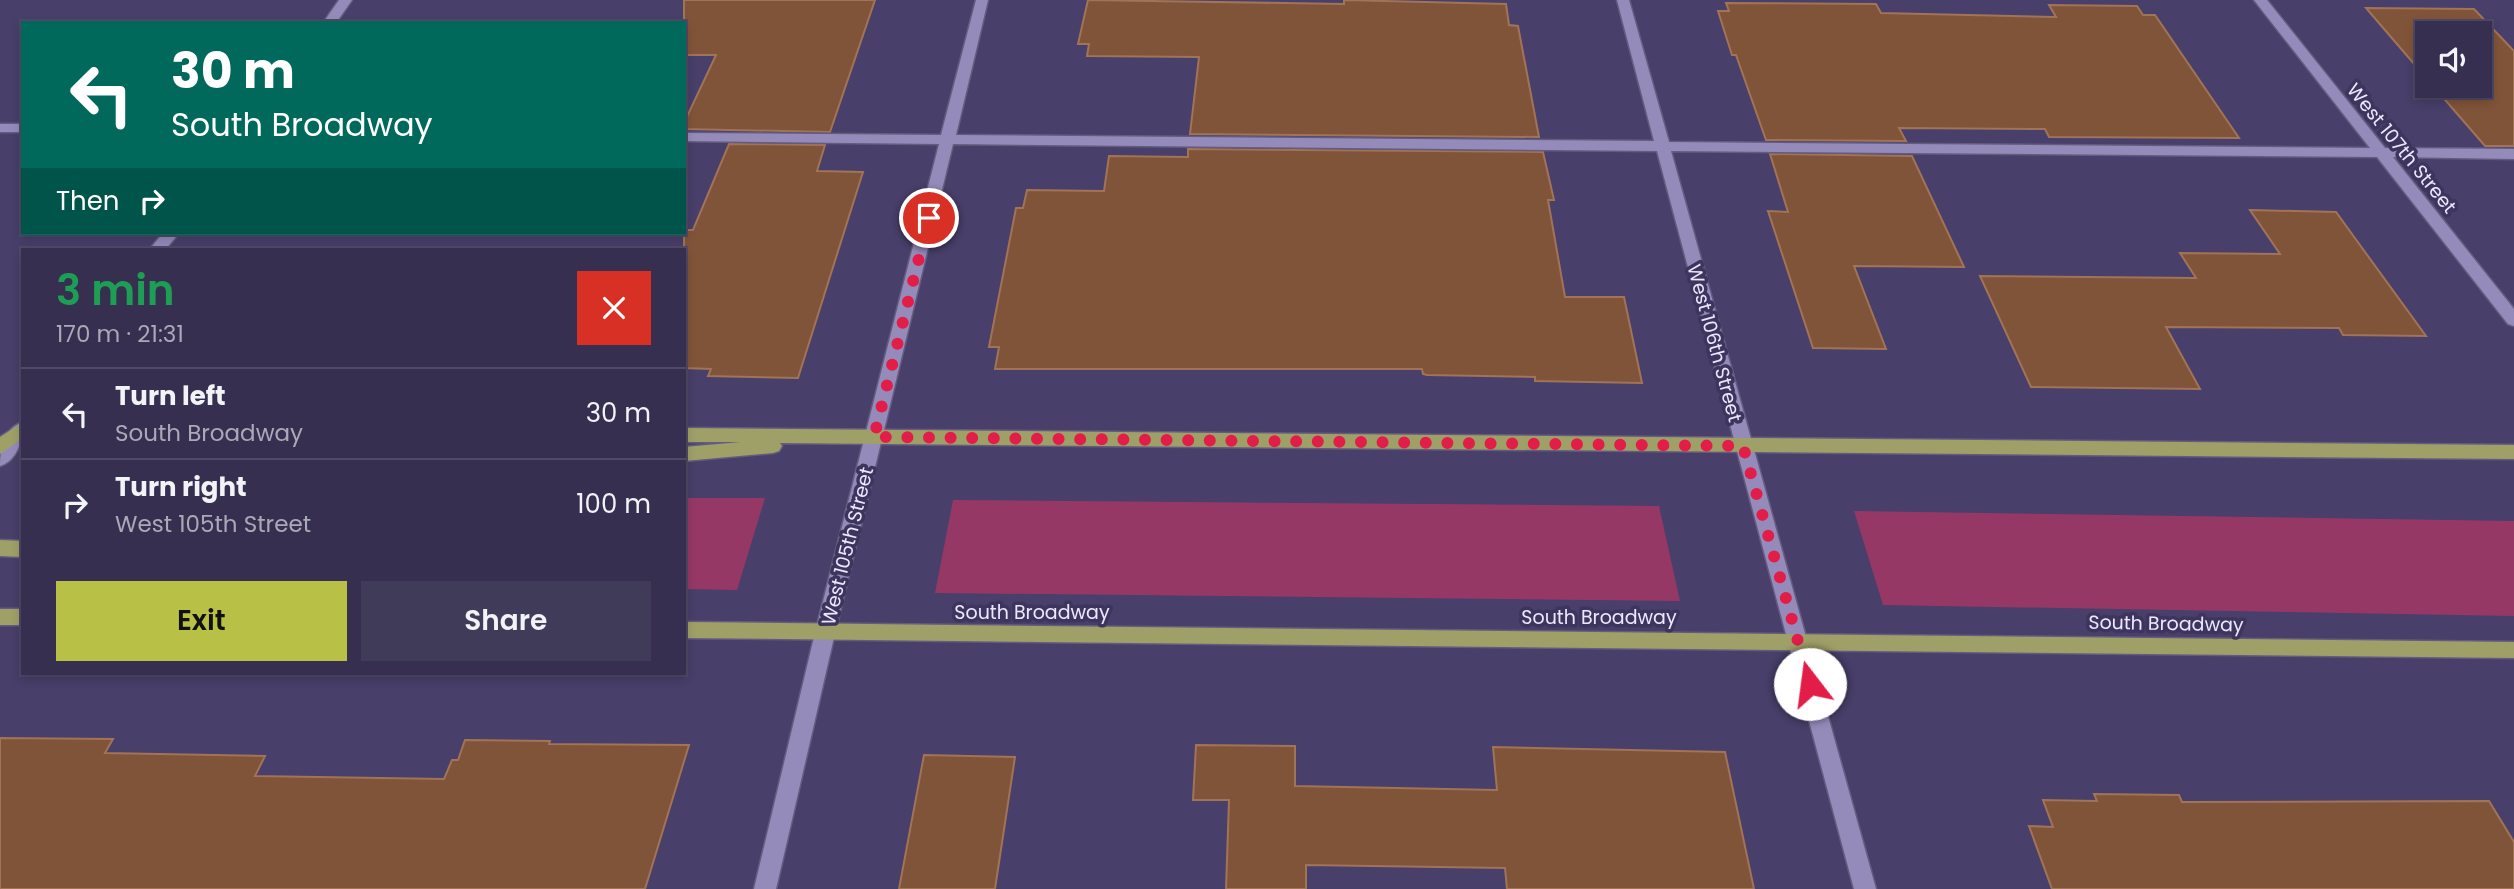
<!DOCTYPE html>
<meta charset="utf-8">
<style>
:root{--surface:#362f50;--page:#413b5a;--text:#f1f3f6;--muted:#aaa9b7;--line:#504a67;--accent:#b9c046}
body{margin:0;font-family:Poppins,sans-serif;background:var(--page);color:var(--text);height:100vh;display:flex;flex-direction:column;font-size:26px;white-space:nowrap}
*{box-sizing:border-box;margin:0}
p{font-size:23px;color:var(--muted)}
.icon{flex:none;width:38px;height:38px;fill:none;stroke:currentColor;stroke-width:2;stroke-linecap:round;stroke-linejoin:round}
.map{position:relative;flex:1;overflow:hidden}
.panel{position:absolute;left:21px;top:248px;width:665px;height:427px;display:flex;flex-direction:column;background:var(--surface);border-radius:0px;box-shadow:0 4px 10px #0003,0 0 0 2px var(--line)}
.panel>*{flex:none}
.hud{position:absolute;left:21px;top:21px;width:665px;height:214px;border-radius:0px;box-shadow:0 4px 10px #0003,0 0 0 2px var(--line);background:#00695c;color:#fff;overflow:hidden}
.tools{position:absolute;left:2415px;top:21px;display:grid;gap:14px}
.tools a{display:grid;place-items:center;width:77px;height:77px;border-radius:0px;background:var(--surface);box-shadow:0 4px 10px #0003,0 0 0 2px var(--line);font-size:35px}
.pin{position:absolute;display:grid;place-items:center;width:60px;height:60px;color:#fff;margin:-30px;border:4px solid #fff;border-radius:50%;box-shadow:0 2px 7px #0007}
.me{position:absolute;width:77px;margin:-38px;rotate:345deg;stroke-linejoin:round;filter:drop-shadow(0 0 5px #0008)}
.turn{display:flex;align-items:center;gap:24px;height:147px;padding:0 35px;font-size:32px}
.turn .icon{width:91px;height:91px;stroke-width:2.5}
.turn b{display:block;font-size:49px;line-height:60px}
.then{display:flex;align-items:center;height:66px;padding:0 35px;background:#0003;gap:14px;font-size:26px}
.round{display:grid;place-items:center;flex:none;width:74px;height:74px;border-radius:0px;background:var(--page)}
.head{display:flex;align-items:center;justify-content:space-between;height:119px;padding:0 35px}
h1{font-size:42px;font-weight:600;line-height:52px;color:#1e9e55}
.cta{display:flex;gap:14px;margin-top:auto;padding:14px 35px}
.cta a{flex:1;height:80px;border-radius:0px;background:var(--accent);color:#111;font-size:28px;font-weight:600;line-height:80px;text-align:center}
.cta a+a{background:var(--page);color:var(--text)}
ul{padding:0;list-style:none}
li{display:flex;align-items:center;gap:21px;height:91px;padding:0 35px;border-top:2px solid var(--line)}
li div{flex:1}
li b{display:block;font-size:26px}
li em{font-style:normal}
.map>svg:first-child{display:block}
</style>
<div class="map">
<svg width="2514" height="889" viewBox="0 0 2514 889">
<rect width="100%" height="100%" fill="#483f6a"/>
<g fill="#963866">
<polygon points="684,498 765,498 737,590 684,589"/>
<polygon points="953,500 1659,506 1680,601 935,593"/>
<polygon points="1854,511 2514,521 2514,616 1883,605"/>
</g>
<g fill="#805439" stroke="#a17357" stroke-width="2">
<polygon points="684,0 875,0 830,132 684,129 684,123 716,55 684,55"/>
<polygon points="1088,0 1344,4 1344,0 1506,4 1509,25 1518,26 1539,137 1190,134 1199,57 1087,56 1089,44 1078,44"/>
<polygon points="1726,3 1876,4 1881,13 2056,17 2049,5 2137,6 2143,15 2155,15 2239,138 2049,137 2045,129 1899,128 1906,141 1766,140 1736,55 1732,55 1718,11 1729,11"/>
<polygon points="2366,8 2474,9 2514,51 2514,146 2485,146 2433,86 2480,86 2480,33 2427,33 2427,79"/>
<polygon points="729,144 825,145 817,171 863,172 798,378 708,376 711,369 684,368 684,230 693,230"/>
<polygon points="1188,149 1543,152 1554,200 1548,200 1565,297 1624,297 1642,383 1535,381 1535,377 1427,375 1423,374 1422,369 995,369 999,347 989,347 1016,208 1023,208 1027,190 1104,191 1109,156 1188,157"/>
<polygon points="1770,154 1912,156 1964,267 1854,266 1886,349 1813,348 1768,211 1788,212"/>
<polygon points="2250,210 2336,212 2426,336 2343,335 2339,328 2166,327 2200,389 2031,387 1980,276 2196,278 2180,253 2280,254"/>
<polygon points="0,738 113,739 105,753 265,756 255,776 444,779 452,760 458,760 465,740 550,741 549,744 689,745 645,889 0,889"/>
<polygon points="1196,745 1295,746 1295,786 1497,790 1493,747 1725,752 1754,889 1507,889 1505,868 1306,865 1306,889 1226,889 1229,800 1193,800"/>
<polygon points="924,755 1015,757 995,889 899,889"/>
<polygon points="2094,794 2179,795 2182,802 2489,801 2514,842 2514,889 2052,889 2029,826 2053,827 2043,800 2097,801"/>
</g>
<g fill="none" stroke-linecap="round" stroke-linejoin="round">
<defs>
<g id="minor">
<polygon points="339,0 352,0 336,23 323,23"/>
<polygon points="976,0 988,0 956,135 1654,141 1617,0 1629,0 1669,142 2370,148 2254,0 2267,0 2385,148 2514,149 2514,159 2393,157 2514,309 2514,326 2508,324 2377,157 1671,151 1876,889 1854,889 1657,151 953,144 835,633 776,889 754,889 815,633 939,144 684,141 684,133 941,135"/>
<rect x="0" y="124" width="23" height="8"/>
<polygon points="163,233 179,233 165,250 149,250"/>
<path d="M23,422c0,17 -5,38 -23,44 0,-17 4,-38 23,-44z"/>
</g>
<g id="major">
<polygon points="23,422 23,438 0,454 0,437"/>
<polygon points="684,428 2514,445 2514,459 780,443 782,446 779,451 773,453 684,461 684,447 741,442 684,442"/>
<polygon points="0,540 23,541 23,557 0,556"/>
<rect x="0" y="609" width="23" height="16"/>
<polygon points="684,622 2514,642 2514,658 684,638"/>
</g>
</defs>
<use href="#minor" stroke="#645c7e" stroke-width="3"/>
<use href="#major" stroke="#645c7e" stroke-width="3"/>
<use href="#minor" fill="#948bbb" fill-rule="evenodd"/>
<use href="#major" fill="#9fa068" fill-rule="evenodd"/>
</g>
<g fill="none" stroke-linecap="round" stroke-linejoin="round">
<polyline stroke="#e11d48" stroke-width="12" stroke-dasharray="0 21.6" points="929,218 874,437 1743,446 1810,684"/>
</g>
<g text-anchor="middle" stroke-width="7" stroke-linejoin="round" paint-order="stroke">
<g font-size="19" fill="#ebe8fd" stroke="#3e355e">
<text transform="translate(2402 148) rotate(51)" y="7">West 107th Street</text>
<text transform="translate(1715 343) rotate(75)" y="7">West 106th Street</text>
<text transform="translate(847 546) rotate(-76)" y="7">West 105th Street</text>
<text x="1032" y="619">South Broadway</text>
<text x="1599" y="624">South Broadway</text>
<text transform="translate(2166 623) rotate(1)" y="7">South Broadway</text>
</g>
</g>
</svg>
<div class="tools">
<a><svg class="icon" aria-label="sound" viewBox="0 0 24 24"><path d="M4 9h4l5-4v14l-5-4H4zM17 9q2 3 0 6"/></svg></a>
</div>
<div class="pin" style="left:929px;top:218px;background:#d93025"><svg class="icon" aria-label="arrive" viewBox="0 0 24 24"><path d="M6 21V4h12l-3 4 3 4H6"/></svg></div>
<svg class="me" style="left:1810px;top:684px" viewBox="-20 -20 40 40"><circle r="19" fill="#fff"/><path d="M0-13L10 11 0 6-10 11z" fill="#e11d48"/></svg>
<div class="hud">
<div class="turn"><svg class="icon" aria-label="left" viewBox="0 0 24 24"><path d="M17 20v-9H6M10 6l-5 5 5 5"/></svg><div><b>30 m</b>South Broadway</div></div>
<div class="then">Then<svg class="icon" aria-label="right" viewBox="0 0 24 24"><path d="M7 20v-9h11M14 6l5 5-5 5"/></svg></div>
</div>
<section class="panel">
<div class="head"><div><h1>3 min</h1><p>170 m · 21:31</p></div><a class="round" style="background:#d93025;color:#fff"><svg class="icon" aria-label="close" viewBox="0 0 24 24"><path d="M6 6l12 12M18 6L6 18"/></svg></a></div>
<ul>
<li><svg class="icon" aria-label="left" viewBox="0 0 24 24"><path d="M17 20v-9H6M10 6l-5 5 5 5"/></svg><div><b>Turn left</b><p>South Broadway</p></div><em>30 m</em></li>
<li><svg class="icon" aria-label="right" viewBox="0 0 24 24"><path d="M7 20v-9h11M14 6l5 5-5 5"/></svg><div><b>Turn right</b><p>West 105th Street</p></div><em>100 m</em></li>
</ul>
<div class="cta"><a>Exit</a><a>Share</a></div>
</section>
</div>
